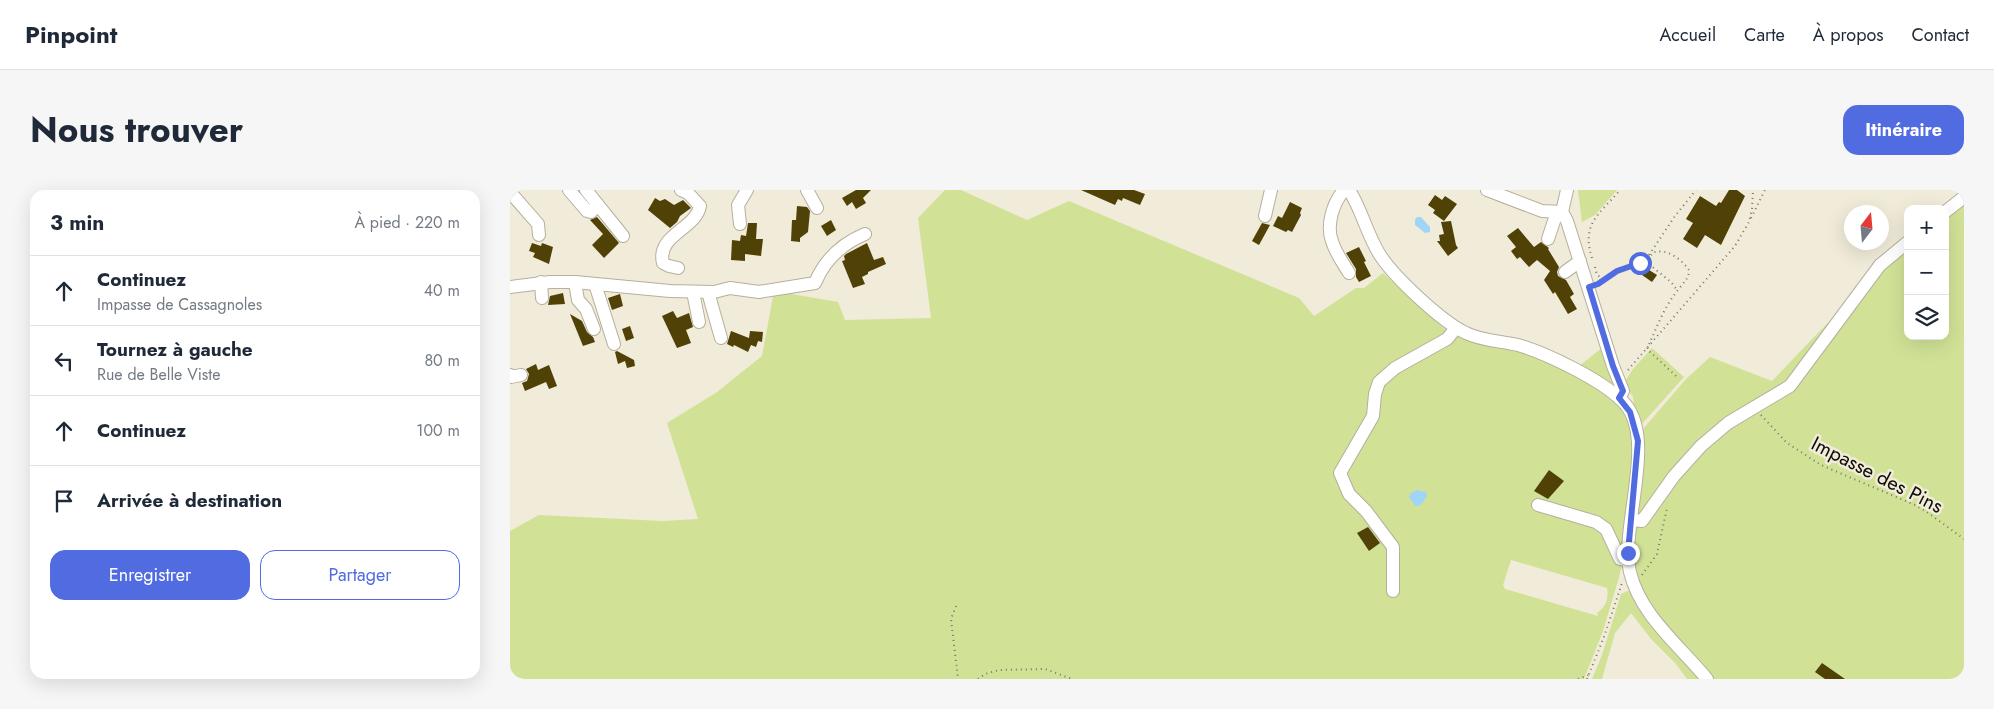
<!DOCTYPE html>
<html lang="fr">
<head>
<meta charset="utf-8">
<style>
	body { margin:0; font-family:Jost,sans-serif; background:#f6f6f7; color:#1f2937 }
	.controls { position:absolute; right:15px; top:15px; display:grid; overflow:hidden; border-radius:10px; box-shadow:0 5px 20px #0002 }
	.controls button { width:45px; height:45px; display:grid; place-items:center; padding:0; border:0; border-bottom:1px solid #e0e1e3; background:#fff; color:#1f2937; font:25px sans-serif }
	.compass { position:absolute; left:1334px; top:15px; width:45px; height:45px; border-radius:50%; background:#fff; box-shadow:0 5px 20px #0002; rotate:16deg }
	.stop { position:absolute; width:15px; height:15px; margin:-11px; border:4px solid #516ce1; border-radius:50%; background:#fff }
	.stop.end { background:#516ce1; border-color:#fff; box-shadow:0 1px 5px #0008 }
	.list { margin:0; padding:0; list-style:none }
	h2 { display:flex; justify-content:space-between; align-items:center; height:65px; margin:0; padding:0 20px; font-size:21px }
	h2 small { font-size:16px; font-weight:400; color:#747a83 }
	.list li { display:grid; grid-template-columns:32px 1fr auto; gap:15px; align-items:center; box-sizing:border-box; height:70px; padding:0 20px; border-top:1px solid #e0e1e3 }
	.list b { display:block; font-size:19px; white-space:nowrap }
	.list p { margin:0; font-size:16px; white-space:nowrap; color:#747a83 }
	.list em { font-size:16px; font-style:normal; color:#747a83 }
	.actions { display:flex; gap:10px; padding:15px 20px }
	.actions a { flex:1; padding:11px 0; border:1px solid #516ce1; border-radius:15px; text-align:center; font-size:18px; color:#516ce1 }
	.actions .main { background:#516ce1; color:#fff }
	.icon { flex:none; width:28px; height:28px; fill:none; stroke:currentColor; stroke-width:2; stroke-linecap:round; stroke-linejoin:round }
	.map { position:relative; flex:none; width:1454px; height:489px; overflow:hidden; border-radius:15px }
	header { display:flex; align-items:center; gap:30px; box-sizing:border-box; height:70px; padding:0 25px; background:#fff; border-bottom:1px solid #e0e1e3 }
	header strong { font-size:24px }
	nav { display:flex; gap:28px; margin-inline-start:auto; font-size:18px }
	.intro { display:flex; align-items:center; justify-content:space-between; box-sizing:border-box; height:120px; padding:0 30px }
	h1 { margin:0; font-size:35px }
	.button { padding:12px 22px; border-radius:15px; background:#516ce1; color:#fff; font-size:18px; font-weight:700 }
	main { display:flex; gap:30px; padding:0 30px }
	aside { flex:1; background:#fff; border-radius:15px; box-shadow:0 5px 20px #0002 }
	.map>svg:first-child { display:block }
	.green { fill:#d1e297; fill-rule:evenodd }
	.water { fill:#a0d5f8 }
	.building { fill:#504107 }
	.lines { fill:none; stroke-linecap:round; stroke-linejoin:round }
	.minor-casing { stroke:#b5af9d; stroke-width:14 }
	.path { stroke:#797569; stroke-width:2; stroke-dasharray:1 4; stroke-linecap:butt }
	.minor { stroke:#fff; stroke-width:12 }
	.route { stroke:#516ce1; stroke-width:6 }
	.labels { text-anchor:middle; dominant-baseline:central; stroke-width:5; stroke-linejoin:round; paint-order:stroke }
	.street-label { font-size:20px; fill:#0f0d07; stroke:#f1ebd9 }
</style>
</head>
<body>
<header>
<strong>Pinpoint</strong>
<nav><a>Accueil</a><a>Carte</a><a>À propos</a><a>Contact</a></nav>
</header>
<div class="intro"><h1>Nous trouver</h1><a class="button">Itinéraire</a></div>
<main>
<aside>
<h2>3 min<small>À pied · 220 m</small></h2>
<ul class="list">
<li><svg class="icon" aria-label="ahead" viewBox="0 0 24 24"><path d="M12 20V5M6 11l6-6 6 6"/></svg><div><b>Continuez</b><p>Impasse de Cassagnoles</p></div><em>40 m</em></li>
<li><svg class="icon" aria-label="left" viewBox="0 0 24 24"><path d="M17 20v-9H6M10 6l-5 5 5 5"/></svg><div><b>Tournez à gauche</b><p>Rue de Belle Viste</p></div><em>80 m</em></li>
<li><svg class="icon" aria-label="ahead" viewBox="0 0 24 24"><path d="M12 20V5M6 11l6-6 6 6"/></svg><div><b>Continuez</b></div><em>100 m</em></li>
<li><svg class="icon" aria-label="arrive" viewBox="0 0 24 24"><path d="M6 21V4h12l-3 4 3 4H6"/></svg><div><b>Arrivée à destination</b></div></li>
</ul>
<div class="actions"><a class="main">Enregistrer</a><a>Partager</a></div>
</aside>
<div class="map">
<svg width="1454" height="489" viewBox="0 0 1454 489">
	<rect width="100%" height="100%" fill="#f1ebd9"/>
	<g class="green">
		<path d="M435 0H451L517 30 559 11 789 108 804 126 846 98H854L873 83 936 140 1009 160 1062 182 1102 210 1110 217 1119 234 1124 261 1115 362 1108 391 1093 441 1074 489H0V341L29 325 152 331 188 329 157 233 207 202 252 166 264 101 328 112 335 130 421 128 408 28ZM1001 370 1097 398C1099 408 1096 417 1087 423L1088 426 995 399 993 395Z"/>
		<polygon points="1068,0 1107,0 1085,25 1072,32"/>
		<path d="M1454 12V489H1203L1162 443 1135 407 1122 373 1133 255V239L1176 189 1200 167 1262 191C1306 145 1349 99 1398 59V146H1435V27Z"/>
		<polygon points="1092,158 1103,191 1101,194 1069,176"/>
		<polygon points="1142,158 1174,187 1131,235 1124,216 1123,207 1114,193 1123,179"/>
		<polygon points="1120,400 1191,489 1177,489 1166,474 1141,449 1121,423 1105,443 1092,489 1082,489 1092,465 1111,404"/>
	</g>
	<g class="water">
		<polygon points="907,27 911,27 920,37 920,42 915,43 905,35 905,30"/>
		<polygon points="907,300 916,302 917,306 911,315 905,316 899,307 901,303"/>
	</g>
	<g class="building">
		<polygon points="346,0 361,0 353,8 356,13 346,19 342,12 337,16 332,8"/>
		<polygon points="571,0 624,0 635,4 630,15 613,8 612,11 608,9 605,15"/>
		<polygon points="1219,0 1227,0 1235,6 1211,55 1195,45 1187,58 1173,49 1183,33 1176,29 1190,6 1206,16 1209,12 1211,13"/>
		<polygon points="925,5 932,10 935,6 947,14 934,31 923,23 925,20 918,15"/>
		<polygon points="145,8 150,11 155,9 164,15 173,10 181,18 170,26 167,32 160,38 138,20"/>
		<polygon points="780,12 792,18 790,23 791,25 782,42 778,40 776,42 763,36 768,26 772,28"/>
		<polygon points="287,16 297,17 300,21 298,42 290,48 290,52 281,51 282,30 286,30"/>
		<polygon points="87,27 109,53 94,68 82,55 93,44 80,30"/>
		<polygon points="321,30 326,40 317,46 311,36"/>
		<polygon points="941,31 946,55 948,58 938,66 927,51 930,51 929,45 934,44 931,32"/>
		<polygon points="238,33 247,33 246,49 253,49 251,66 235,64 235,71 221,70 222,50 230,51 231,45 236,46"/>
		<polygon points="752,33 760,35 749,55 742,51"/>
		<polygon points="1008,38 1024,57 1031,52 1039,58 1038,59 1049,77 1047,82 1048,86 1056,90 1064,104 1060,107 1067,119 1058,124 1045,102 1043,104 1034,90 1040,81 1027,70 1019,77 1010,67 1007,69 1001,61 1006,57 997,46"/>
		<polygon points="22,53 31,56 32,53 43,57 39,74 23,67 25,63 19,61"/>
		<polygon points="357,53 364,70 373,67 376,74 358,82 358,84 352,87 355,94 343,98 332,71 335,70 334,66 336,64"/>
		<polygon points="849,57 856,71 854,72 861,86 849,92 846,87 846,79 836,63"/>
		<polygon points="1136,78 1147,85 1142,92 1132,85"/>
		<polygon points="53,103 55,114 38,115 40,106"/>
		<polygon points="110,104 113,116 102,120 98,108"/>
		<polygon points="163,121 167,128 179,123 183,137 176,140 181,153 167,158 152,126"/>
		<polygon points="60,124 72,131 77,142 83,147 85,152 73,156"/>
		<polygon points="120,136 124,148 116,151 112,139"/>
		<polygon points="221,141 239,148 240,141 253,142 252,152 248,151 246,157 241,155 238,162 224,155 223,157 217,154"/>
		<polygon points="107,161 124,170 125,176 117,178 115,171 108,174 105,162"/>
		<polygon points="26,174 28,180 39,175 47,196 39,199 36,192 15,201 12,193 17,191 19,184 16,179"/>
		<polygon points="1039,280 1054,291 1038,309 1024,301"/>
		<polygon points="858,337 870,353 859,361 847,343"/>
		<polygon points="1312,473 1335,489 1315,489 1305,482"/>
	</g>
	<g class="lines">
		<defs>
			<g id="minor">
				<polyline points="59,0 77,21 81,22 86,17 87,14"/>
				<polyline points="76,0 113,46"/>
				<polyline points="297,0 307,18"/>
				<path d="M834 0C823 13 816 35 822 51 825 62 833 73 839 83"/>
				<path d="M839 0C852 20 857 45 870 65 884 87 932 132 956 143 972 151 991 151 1008 155 1036 163 1097 192 1116 215 1146 253 1110 337 1120 382 1130 425 1170 456 1197 489"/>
				<polyline points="977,0 1032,21 1052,22"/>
				<polyline points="1057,0 1052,22 1057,31 1103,176 1113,201 1109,208"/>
				<polyline points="0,2 28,34 29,45"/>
				<polyline points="1435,22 1454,7"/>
				<polyline points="755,26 761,0"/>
				<polyline points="230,34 228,15 237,0"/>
				<polyline points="1038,49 1047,22"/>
				<path d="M168 78 159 76 153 73C146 45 186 39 190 16L178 3 171 0"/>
				<polyline points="1055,82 1070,71"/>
				<polyline points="31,92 32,108"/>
				<polyline points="65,92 68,110 76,119 84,139"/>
				<polyline points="85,94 104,154"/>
				<path d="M0 97 40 92H65L160 101 204 102 220 98 249 102 305 93C315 69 331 54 355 44"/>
				<polyline points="183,102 189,132"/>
				<polyline points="198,102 211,148"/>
				<polyline points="0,185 1,187 11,185"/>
				<polyline points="1028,315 1086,332 1096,339 1110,369 1119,371"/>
				<polyline points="1122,330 1132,331 1164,286 1191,256 1218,233 1280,196 1370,75 1398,52"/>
				<polyline points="883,401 883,357 856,321 839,304 830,283 863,226 865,204 869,192 885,178 937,149 946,138"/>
			</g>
		</defs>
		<use href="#minor" class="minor-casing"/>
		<g class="path">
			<polyline points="1241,28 1255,0"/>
			<path d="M1082 68C1071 33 1089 25 1110 0"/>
			<polyline points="1085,77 1087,85 1095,90"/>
			<polyline points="1088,94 1107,81 1135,71 1165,26 1186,0"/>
			<polyline points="1118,180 1225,56 1239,32 1242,19 1243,0"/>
			<path d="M1166 186 1137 159C1146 139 1154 117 1168 100 1173 93 1179 89 1179 80 1171 69 1156 57 1142 63L1139 70 1140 75 1161 92 1167 100"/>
			<polyline points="1251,225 1277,253 1311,275 1405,315 1417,322 1454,349"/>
			<polyline points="1132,385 1147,364 1157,318"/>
			<polyline points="446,416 441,429 448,489"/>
			<polyline points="468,489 475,484 489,480 535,479 562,489"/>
			<polyline points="1068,489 1079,485"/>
			<polyline points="1077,489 1094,447 1112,393"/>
		</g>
		<use href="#minor" class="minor"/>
	</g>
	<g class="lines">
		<polyline class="route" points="1118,363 1128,251 1120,222 1109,208 1113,201 1103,176 1079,97 1088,94 1107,81 1130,73"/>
	</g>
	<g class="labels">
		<g class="street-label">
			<text transform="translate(1367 285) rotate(27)">Impasse des Pins</text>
		</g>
	</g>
</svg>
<div class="controls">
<button>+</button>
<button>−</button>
<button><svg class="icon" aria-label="layers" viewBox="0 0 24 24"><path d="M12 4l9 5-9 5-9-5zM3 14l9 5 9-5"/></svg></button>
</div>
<svg class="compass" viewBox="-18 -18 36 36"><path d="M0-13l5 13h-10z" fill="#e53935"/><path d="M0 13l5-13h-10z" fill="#747a83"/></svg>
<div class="stop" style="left:1130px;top:73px"></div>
<div class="stop end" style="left:1118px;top:363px"></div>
</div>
</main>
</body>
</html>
